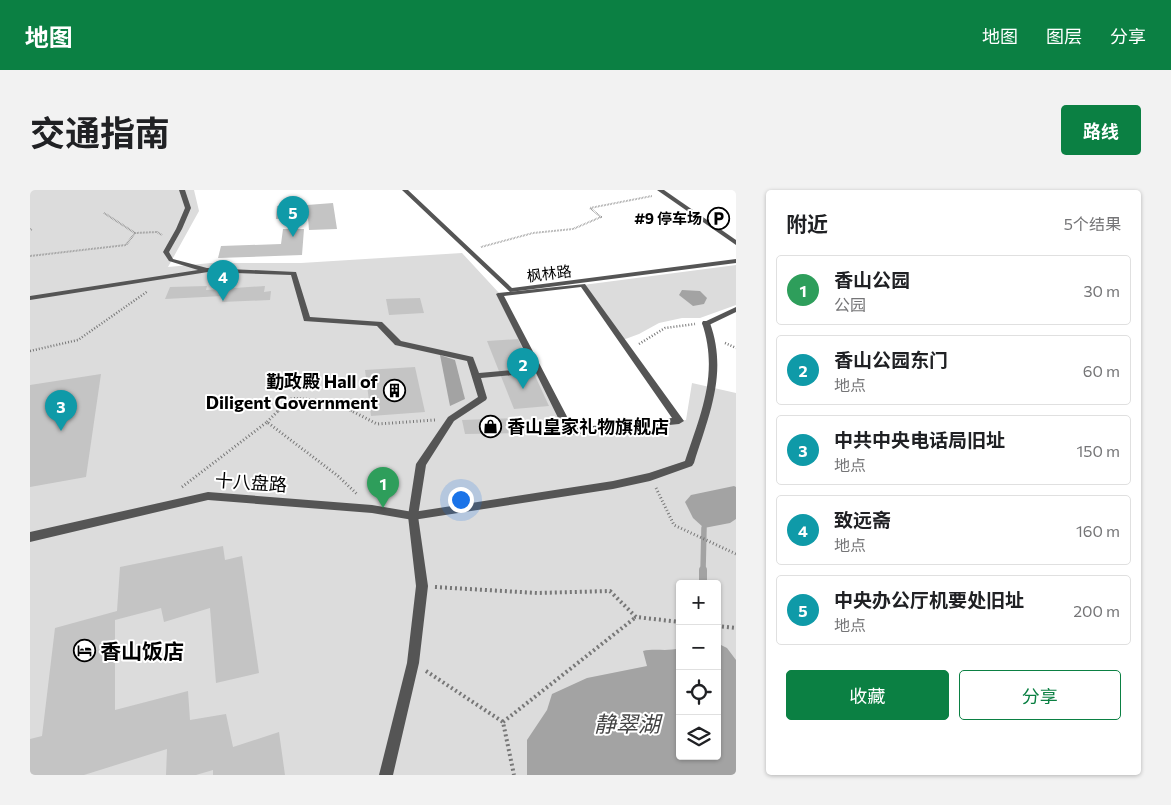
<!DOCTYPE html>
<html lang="zh">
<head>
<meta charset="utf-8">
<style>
	body { margin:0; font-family:Commissioner,"Noto Sans SC",sans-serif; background:#f2f2f2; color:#202124 }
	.controls { position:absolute; right:15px; bottom:15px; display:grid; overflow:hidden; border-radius:5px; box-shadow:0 1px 4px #0004 }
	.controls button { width:45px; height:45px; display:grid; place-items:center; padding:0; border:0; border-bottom:1px solid #e0e0e0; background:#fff; color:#202124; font:25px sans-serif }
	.you { position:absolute; left:430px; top:309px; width:18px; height:18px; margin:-12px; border:4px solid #fff; border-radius:50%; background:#1a73e8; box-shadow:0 0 0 8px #1a73e833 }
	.badge { display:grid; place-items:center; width:32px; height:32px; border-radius:50%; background:#0b8043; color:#fff; font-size:16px; font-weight:700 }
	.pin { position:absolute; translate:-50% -41px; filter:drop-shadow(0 1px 2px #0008) }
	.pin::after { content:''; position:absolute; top:26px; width:18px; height:15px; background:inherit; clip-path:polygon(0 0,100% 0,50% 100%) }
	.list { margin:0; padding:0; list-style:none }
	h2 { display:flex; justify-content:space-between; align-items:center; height:65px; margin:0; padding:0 20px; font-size:21px }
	h2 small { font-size:16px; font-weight:400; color:#757577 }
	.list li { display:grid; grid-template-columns:32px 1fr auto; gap:15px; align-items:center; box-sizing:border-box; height:70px; margin:0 10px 10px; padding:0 10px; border:1px solid #e0e0e0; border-radius:5px }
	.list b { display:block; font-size:19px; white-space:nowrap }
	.list p { margin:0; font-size:16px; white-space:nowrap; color:#757577 }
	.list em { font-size:16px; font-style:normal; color:#757577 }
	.actions { display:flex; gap:10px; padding:15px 20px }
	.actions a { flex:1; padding:11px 0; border:1px solid #0b8043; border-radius:5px; text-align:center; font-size:18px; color:#0b8043 }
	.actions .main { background:#0b8043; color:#fff }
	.icon { flex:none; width:28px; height:28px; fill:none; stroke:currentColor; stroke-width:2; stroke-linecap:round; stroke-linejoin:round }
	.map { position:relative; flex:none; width:706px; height:585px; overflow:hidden; border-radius:5px }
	header { display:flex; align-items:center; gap:30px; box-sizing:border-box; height:70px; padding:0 25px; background:#0b8043; color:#fff }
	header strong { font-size:24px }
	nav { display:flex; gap:28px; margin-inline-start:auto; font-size:18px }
	.intro { display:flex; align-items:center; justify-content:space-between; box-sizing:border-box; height:120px; padding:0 30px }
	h1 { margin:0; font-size:35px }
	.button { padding:12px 22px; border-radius:5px; background:#0b8043; color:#fff; font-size:18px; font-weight:700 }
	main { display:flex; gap:30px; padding:0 30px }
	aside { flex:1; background:#fff; border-radius:5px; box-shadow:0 1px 4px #0004 }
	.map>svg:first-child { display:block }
	.green { fill:#dcdcdc; fill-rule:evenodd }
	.water { fill:#a3a3a3 }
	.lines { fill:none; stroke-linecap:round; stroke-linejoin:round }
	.stream-far1 { stroke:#a3a3a3; stroke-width:5.5 }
	.stream { stroke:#a3a3a3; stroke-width:8 }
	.building { fill:#c4c4c4 }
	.path-far3 { stroke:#777; stroke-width:2; stroke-dasharray:0.5 1; stroke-linecap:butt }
	.path-far2 { stroke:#777; stroke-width:2.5; stroke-dasharray:1 2; stroke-linecap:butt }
	.path-far1 { stroke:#777; stroke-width:3; stroke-dasharray:1 2.5; stroke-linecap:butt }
	.path { stroke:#777; stroke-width:4; stroke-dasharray:2 3; stroke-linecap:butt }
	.lane { fill:#555; fill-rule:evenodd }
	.street { fill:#555; fill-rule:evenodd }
	.labels { text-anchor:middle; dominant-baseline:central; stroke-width:4; stroke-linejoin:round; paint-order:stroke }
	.far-poi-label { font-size:15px; font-weight:bold; fill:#000; stroke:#fff; text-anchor:end }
	.far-street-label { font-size:15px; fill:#000; stroke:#fff }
	.poi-label { font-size:18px; font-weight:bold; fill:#000; stroke:#fff; text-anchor:end }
	.street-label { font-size:18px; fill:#000; stroke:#fff }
	.near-poi-label { font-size:21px; font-weight:bold; fill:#000; stroke:#fff; text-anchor:start }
	.near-water-label { font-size:22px; font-style:italic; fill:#444; stroke:#fff }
</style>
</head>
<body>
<header>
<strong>地图</strong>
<nav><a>地图</a><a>图层</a><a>分享</a></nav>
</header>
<div class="intro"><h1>交通指南</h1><a class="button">路线</a></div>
<main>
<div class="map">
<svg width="706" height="585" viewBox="0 0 706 585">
	<rect width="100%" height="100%" fill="#fff"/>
	<g class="green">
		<path d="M0 0H164L169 21 138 77 181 73H271L432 63 470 104 540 242 656 230 662 193 706 203V585H0ZM650 394H687V566H650Z"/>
		<polygon points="706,75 706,115 670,128 652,128 629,133 609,144 590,151 553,95"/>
	</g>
	<g class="water">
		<polygon points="652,100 670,101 677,108 674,114 663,116 649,105"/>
		<polygon points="410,165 425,170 435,209 420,216"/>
		<polygon points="704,296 706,297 706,329 700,333 674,338 663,328 655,312 661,305"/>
		<path d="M687 453 697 458 706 470V585H497V550L517 520 522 504 557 488 617 476 613 461C625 458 637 462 650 458V566H687Z"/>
	</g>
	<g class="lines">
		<polyline class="stream-far1" points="673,381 674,338"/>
		<polyline class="stream" points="673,394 673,380"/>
	</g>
	<g class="building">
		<polygon points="303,13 307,39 279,40 277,15"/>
		<polygon points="271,15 271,28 246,29 247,16"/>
		<polygon points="253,39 274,39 272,65 188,68 191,56 251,54"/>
		<polygon points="177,96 176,100 235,96 234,102 241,101 240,110 192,112 193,106 135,109 140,97"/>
		<polygon points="390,108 394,123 359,125 356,109"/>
		<polygon points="488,149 519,216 484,219 457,151"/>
		<polygon points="385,177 395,222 341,226 335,180"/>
		<polygon points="71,184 56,287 0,297 0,195"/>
		<polygon points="485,228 489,243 435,244 432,230"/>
		<polygon points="193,356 195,370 212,366 229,483 186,493 180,418 134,432 131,418 85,430 85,520 158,501 160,530 196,524 203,557 249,542 255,585 183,585 183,580 166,585 136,585 137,559 54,585 0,585 0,549 12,546 25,438 87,421 90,377"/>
	</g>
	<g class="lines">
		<g class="path-far3">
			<polyline points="74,23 105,43 127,42 132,45"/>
			<polyline points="0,39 2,40"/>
			<polyline points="451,57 503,43 543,39 571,27 560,18 622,6"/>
			<polyline points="0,66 96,55 105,43"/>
		</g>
		<g class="path-far2">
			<polyline points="695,153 706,158"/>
			<polyline points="609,154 635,138 665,134"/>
			<polyline points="0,161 48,150 118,101"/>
			<polyline points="248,221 262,208 302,211 322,221"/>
		</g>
		<g class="path-far1">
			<polyline points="320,220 347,234 405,230"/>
			<polyline points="237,232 249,220"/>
			<polyline points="152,297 237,232 308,286 328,305"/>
			<polyline points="626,298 644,335 706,364"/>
		</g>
		<g class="path">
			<polyline points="405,397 507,403 580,401 606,427 650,432"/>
			<polyline points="687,436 706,438"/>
			<polyline points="396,481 473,532 484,585"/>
			<polyline points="473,532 606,427"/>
		</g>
		<g class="lane">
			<polygon points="372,0 378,0 482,98 706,69 706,73 480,102"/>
			<path d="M673 131H679L680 133C698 183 679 225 664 273L662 276 620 291 583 299 383 330 342 323 178 310 0 352V342L178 302 342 315 383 322 583 291 619 283 655 271C671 223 689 183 672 133Z"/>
		</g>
		<g class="street">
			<path d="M149 0H155L161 18 152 39 139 62 143 69 177 78 266 82 280 127 352 132 371 151 443 167 449 183 503 178 466 104 468 103 555 94 654 231 649 234 540 245 535 242 506 183 451 188 457 208 456 210 424 231 396 275 388 326 398 396 389 473 363 585H349L377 473 386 396 378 326 386 274 418 227 448 207 437 171 365 155 347 136 274 131 261 85 178 82 0 110V106L168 80 139 71 133 62 146 39 155 18ZM551 97 642 228 543 238 474 106Z"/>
			<polygon points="627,0 634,0 706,50 706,55"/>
			<polygon points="706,117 706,122 679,135 673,135 672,133"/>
		</g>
	</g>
	<defs>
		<symbol id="parking-ring" viewBox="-11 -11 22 22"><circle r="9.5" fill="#fff" stroke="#000" stroke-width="1.5"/><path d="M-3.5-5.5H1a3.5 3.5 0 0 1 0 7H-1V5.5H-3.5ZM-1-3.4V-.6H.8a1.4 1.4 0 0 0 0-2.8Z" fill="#000"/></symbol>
		<symbol id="building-ring" viewBox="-11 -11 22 22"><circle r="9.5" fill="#fff" stroke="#000" stroke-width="1.5"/><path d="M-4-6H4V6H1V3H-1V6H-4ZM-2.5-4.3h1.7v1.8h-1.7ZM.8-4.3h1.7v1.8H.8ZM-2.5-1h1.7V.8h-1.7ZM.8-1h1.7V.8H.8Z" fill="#000"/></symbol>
		<symbol id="shop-ring" viewBox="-11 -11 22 22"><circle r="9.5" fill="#fff" stroke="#000" stroke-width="1.5"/><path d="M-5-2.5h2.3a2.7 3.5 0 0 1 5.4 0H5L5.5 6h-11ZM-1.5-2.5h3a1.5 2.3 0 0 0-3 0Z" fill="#000"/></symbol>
		<symbol id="hotel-ring" viewBox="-11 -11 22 22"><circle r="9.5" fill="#fff" stroke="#000" stroke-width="1.5"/><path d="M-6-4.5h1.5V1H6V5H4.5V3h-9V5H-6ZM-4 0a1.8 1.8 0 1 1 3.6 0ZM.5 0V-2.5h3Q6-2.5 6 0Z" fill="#000"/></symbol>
	</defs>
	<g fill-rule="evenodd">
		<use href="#parking-ring" x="676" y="16" width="25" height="25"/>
		<use href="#building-ring" x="352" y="188" width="25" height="25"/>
		<use href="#shop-ring" x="448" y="224" width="25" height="25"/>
		<use href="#hotel-ring" x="42" y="448" width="25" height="25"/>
	</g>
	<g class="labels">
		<g class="far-poi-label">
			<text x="672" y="28">#9 停车场</text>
		</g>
		<g class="far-street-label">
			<text transform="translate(519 83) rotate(-7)">枫林路</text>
		</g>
		<g class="poi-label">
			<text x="348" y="191">勤政殿 Hall of<tspan x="348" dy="21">Diligent Government</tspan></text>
			<text x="477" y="236" text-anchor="start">香山皇家礼物旗舰店</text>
		</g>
		<g class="street-label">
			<text transform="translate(221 292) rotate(4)">十八盘路</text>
		</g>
		<g class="near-poi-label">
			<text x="70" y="460">香山饭店</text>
		</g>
		<g class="near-water-label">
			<text x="597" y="533">静翠湖</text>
		</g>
	</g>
</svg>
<div class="controls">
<button>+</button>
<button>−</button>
<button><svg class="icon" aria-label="locate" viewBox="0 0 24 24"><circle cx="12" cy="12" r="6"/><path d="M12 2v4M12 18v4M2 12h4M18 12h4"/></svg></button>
<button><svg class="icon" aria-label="layers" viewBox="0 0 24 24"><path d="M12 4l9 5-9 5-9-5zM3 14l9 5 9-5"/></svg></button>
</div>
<div class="you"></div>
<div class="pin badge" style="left:353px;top:318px;background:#2e9e5b">1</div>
<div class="pin badge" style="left:493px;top:199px;background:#0f9aa8">2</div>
<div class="pin badge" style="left:31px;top:241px;background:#0f9aa8">3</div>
<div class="pin badge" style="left:193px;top:111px;background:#0f9aa8">4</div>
<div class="pin badge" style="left:263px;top:47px;background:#0f9aa8">5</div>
</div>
<aside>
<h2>附近<small>5个结果</small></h2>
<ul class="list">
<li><span class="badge" style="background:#2e9e5b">1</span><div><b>香山公园</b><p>公园</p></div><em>30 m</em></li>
<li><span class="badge" style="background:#0f9aa8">2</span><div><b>香山公园东门</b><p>地点</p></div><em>60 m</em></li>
<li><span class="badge" style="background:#0f9aa8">3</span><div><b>中共中央电话局旧址</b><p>地点</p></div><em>150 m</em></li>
<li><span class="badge" style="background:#0f9aa8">4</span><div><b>致远斋</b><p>地点</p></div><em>160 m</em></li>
<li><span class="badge" style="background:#0f9aa8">5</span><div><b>中央办公厅机要处旧址</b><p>地点</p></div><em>200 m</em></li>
</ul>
<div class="actions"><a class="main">收藏</a><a>分享</a></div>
</aside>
</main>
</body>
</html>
